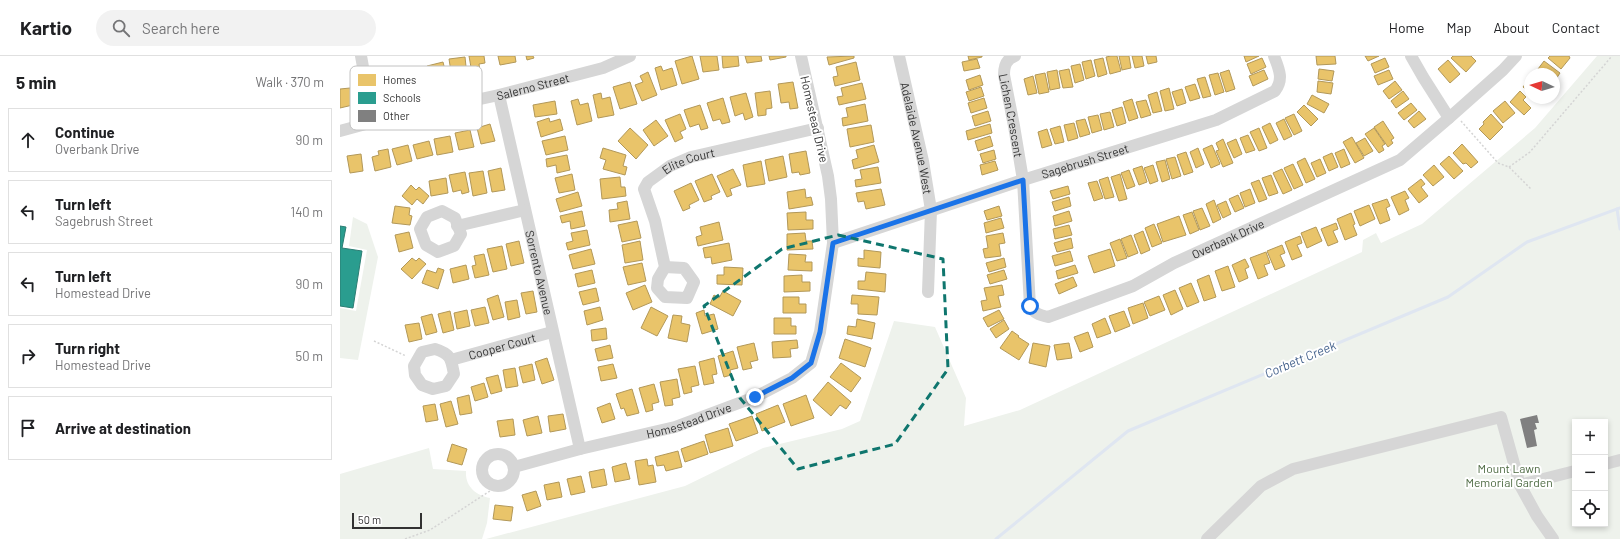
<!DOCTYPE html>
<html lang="en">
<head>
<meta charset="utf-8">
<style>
	body { margin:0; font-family:Barlow,sans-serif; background:#f2f2f2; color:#202124 }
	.controls { position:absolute; right:12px; bottom:12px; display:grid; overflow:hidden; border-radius:0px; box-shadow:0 2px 6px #0003 }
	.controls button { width:36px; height:36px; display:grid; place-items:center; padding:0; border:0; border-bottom:1px solid #e0e0e0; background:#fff; color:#202124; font:20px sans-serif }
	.compass { position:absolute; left:1184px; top:12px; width:36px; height:36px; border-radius:50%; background:#fff; box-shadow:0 2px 6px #0003; rotate:274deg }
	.scale { position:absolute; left:12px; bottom:10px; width:70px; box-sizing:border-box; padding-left:4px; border:2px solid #323232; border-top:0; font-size:11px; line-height:14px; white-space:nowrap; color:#323232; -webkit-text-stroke:3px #fff; paint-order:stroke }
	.stop { position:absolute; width:12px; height:12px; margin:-9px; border:3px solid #1a73e8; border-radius:50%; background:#fff }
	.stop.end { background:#1a73e8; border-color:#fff; box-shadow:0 1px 4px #0008 }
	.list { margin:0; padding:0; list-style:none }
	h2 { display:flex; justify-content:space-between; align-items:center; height:52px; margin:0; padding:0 16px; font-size:17px }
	h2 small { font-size:13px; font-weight:400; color:#757577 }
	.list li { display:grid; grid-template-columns:26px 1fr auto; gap:12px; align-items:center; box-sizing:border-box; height:64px; margin:0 8px 8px; padding:0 8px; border:1px solid #e0e0e0; border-radius:0px }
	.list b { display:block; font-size:15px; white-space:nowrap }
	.list p { margin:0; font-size:13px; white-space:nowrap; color:#757577 }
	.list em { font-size:13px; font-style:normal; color:#757577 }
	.icon { flex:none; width:22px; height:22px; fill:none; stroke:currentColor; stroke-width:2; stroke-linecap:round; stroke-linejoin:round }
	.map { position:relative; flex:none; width:1280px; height:483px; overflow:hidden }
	header { display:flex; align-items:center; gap:24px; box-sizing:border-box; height:56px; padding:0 20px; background:#fff; border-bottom:1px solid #e0e0e0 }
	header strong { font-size:19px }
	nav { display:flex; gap:22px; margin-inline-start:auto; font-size:14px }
	.search { width:280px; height:36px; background:#f2f2f2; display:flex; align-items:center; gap:10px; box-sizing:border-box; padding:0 14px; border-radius:22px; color:#757577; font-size:15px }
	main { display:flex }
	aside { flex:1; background:#fff }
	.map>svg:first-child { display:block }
	.green { fill:#eef2ec; fill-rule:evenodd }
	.homes { fill:#e9c46a; stroke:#b29859 }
	.schools { fill:#2a9d8f; stroke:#2c7d73 }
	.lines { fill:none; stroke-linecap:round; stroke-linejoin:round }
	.stream { stroke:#dfe6f1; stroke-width:3 }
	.building { fill:#808080 }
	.path { stroke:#d4d4d4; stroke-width:1.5; stroke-dasharray:2 2; stroke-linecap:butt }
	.minor { stroke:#d6d6d6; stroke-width:12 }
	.route { stroke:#1a73e8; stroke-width:5 }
	.marked { fill:none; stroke:#0f766e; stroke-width:3; stroke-dasharray:8 5; stroke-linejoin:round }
	.labels { text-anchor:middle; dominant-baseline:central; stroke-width:4; stroke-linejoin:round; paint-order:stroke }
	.street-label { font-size:12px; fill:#323232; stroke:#fff }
	.park-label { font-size:12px; fill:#4e6b43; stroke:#fff }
	.water-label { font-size:13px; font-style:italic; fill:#47648e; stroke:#fff }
	.key { fill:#fff; stroke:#c2c2c2; stroke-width:1 }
	.key-label { font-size:11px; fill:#323232 }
</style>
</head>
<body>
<header>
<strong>Kartio</strong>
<div class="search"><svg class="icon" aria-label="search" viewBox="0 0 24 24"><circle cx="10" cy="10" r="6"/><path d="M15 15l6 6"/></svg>Search here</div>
<nav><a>Home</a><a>Map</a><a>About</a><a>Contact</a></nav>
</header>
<main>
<aside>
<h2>5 min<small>Walk · 370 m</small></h2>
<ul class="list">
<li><svg class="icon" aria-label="ahead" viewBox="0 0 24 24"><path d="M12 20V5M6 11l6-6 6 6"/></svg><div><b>Continue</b><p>Overbank Drive</p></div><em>90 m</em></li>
<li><svg class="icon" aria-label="left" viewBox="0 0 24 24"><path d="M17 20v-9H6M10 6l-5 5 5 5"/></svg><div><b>Turn left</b><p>Sagebrush Street</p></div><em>140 m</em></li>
<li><svg class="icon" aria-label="left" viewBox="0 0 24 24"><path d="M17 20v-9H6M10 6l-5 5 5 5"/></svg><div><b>Turn left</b><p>Homestead Drive</p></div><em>90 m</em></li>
<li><svg class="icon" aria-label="right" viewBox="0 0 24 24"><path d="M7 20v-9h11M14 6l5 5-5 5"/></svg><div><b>Turn right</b><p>Homestead Drive</p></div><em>50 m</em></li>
<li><svg class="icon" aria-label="arrive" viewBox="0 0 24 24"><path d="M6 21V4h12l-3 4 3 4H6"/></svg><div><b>Arrive at destination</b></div></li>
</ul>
</aside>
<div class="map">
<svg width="1280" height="483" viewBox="0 0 1280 483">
	<rect width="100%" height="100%" fill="#fff"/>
	<g class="green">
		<path d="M1257 0H1280V483H146L345 430 423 392 502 373 520 365 554 265 595 271 626 342 624 370 680 354 1022 196 1023 184 1036 177 1041 187 1082 168 1195 72ZM1235 366H1265V468H1235Z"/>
		<polygon points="13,161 27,168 38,201 18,304 0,302 0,252 16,255 27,194 9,190"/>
		<path d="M89 392 93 413 126 415C125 431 136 439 150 442L147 467 142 483H0V418Z"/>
	</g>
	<g class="homes">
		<polygon points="129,0 144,0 145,7 139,8 140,16 132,17"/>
		<polygon points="158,0 175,0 176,6 160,9"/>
		<polygon points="186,0 193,0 194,2 187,4"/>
		<polygon points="352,0 359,23 342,28 335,5"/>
		<polygon points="360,0 377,0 379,14 363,16"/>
		<polygon points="382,0 398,0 399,10 383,12"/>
		<polygon points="405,0 421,0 422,5 407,7"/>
		<polygon points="429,0 446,0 446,1 430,4"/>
		<polygon points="514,0 514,2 489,9 487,1"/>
		<polygon points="628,0 642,0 642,1 629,4"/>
		<polygon points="771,0 777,0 781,15 770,18 766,1"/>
		<polygon points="779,0 789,0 791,12 782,14"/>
		<polygon points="792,0 802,0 804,10 795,12"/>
		<polygon points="806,0 816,0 817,6 808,8"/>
		<polygon points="904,0 919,0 906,6"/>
		<polygon points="976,0 995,0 996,8 977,9"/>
		<polygon points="1025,0 1039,0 1028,5"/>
		<polygon points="1113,0 1131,0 1136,5 1126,16 1111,2"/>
		<polygon points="1210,0 1229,0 1230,2 1221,13 1208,2"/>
		<polygon points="125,1 127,20 112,22 109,3"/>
		<polygon points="763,2 767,18 758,21 754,4"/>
		<polygon points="922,2 926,11 911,18 907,8"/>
		<polygon points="1045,2 1049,11 1035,17 1031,8"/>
		<polygon points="637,3 640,12 624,15 622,6"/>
		<polygon points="751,4 755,20 746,23 742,6"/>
		<polygon points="1108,4 1120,18 1110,27 1098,13"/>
		<polygon points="1204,5 1220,17 1216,23 1214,22 1214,18 1195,17"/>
		<polygon points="103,6 107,22 90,26 87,10"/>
		<polygon points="516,6 520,24 495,30 493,21 498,20 496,11"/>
		<polygon points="740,8 744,24 735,27 731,10"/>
		<polygon points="321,10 323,15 332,12 337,29 321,34 315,12"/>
		<polygon points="729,13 733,31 723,32 719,15"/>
		<polygon points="979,13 994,15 992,25 978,23"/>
		<polygon points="717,14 720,32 710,34 707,16"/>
		<polygon points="889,14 895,33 886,36 880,17"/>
		<polygon points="924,14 928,23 913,30 909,20"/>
		<polygon points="1049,14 1053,23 1038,29 1034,20"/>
		<polygon points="308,16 317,39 302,45 295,29 303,26 300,20"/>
		<polygon points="705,17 709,36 699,38 695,19"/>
		<polygon points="878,17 884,36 875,39 869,19"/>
		<polygon points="640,19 643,29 629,34 626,24"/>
		<polygon points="693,20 697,37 688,39 684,23"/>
		<polygon points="865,21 871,40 863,42 857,23"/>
		<polygon points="1190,22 1190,37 1183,31"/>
		<polygon points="978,25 993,27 991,38 977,36"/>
		<polygon points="1055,25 1062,34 1049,43 1043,35"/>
		<polygon points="290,26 297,48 280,53 273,31"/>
		<polygon points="453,26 458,52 450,53 449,46 441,47 438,28"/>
		<polygon points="522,27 526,43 499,49 497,41 503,40 501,32"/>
		<polygon points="855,28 860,42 850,45 845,31"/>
		<polygon points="641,31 644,40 629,45 626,36"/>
		<polygon points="10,32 12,41 16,41 17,48 0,52 0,33"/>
		<polygon points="829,32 834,53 825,55 820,35"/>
		<polygon points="842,33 846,47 837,50 832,36"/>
		<polygon points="430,35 432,52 426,53 426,59 418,60 415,37"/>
		<polygon points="1063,35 1069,43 1056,52 1051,45"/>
		<polygon points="1180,35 1186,41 1183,44 1191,52 1184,59 1170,46"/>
		<polygon points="817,36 822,55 813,57 808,39"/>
		<polygon points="261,37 262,43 270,41 274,59 258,62 253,39"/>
		<polygon points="406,37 413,61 405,64 403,57 395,60 390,41"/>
		<polygon points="972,39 989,48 984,57 967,48"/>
		<polygon points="383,42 390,66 382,68 380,63 373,65 367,47"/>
		<polygon points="644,42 647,52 631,57 628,47"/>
		<polygon points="238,43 240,49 248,47 252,65 237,69 231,45"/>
		<polygon points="792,43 798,62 789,65 783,46"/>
		<polygon points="806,44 811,59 801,62 796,46"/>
		<polygon points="215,45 217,58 195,61 193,49"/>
		<polygon points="1165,45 1175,57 1163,67 1153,55"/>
		<polygon points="1071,47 1077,54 1064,64 1058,57"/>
		<polygon points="525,48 528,65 503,70 502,62 508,61 506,52"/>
		<polygon points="360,49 368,72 361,74 359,68 350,71 344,54"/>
		<polygon points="964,49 978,63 971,70 957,56"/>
		<polygon points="782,51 786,67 777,70 772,54"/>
		<polygon points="648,55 651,65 635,70 632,60"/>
		<polygon points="1079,55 1086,63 1074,72 1068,65"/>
		<polygon points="770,56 774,71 764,74 760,58"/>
		<polygon points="340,58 346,73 340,76 343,82 335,86 325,64"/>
		<polygon points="954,58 962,75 954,79 945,62"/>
		<polygon points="1151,58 1163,71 1150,84 1139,73 1144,68 1143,66"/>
		<polygon points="758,59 762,74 752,77 748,61"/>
		<polygon points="209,62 210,66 220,63 223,74 201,81 197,66"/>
		<polygon points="745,63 750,78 740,81 736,65"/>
		<polygon points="944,63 952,80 944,84 936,67"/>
		<polygon points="316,64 328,80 314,90 303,74"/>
		<polygon points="1043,65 1054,82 1051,84 1053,87 1048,91 1034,71"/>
		<polygon points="734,67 738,82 728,85 724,69"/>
		<polygon points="930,67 938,84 930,88 922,71"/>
		<polygon points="150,68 155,85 141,88 137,72"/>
		<polygon points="650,68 652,77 628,84 626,75"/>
		<polygon points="531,69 534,86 510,91 507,73"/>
		<polygon points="720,70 724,86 715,88 710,73"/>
		<polygon points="290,72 308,89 296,103 278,85"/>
		<polygon points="919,72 927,92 919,95 910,76"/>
		<polygon points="1034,72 1045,88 1042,90 1044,94 1039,97 1025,78"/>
		<polygon points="707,73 712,89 702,92 698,76"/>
		<polygon points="130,74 134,91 119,94 115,77"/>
		<polygon points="908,79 915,94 906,97 900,82"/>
		<polygon points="110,80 113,96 97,99 94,83"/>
		<polygon points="225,80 228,94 206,99 202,85"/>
		<polygon points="650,80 653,90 638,95 635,85"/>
		<polygon points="1012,81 1024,102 1015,107 1003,86"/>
		<polygon points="1025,82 1033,95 1024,100 1016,87"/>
		<polygon points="883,83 893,107 883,111 876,95 879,94 876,87"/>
		<polygon points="896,83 902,98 894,102 887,87"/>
		<polygon points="89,85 93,99 77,103 73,89"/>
		<polygon points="1122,88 1138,106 1131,112 1126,107 1123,108 1113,97"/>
		<polygon points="68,89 72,105 57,109 52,93"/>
		<polygon points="534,89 539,106 514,113 512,104 518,102 516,94"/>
		<polygon points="872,89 880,108 871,112 863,93"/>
		<polygon points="263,92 286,99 283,110 287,111 285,119 263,113 266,104 260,102"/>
		<polygon points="858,92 864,108 856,112 850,96"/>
		<polygon points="48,93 51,111 35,115 32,101 39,99 38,95"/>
		<polygon points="1004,93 1010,108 1001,112 995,97"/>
		<polygon points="654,94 656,103 643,107 640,98"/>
		<polygon points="466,95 470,117 460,119 459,116 452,117 449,98"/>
		<polygon points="846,96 853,116 844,119 837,99"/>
		<polygon points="992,97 998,111 989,115 983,101"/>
		<polygon points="21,98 23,115 10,117 7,100"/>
		<polygon points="227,99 230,114 217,117 216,109 207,111 206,103"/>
		<polygon points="443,100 447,121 429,125 425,104"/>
		<polygon points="1109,100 1123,115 1114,123 1100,108"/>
		<polygon points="835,101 841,120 832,123 826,103"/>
		<polygon points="965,102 975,123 966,127 957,106"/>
		<polygon points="980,103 986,117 977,121 971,107"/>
		<polygon points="825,104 830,123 822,126 816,106"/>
		<polygon points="421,105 425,128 407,131 403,109"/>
		<polygon points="655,105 658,114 642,119 640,109"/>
		<polygon points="953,108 963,129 954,133 944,112"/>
		<polygon points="813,109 818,125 810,128 804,112"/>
		<polygon points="1094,109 1104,121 1093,130 1083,119"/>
		<polygon points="802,110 807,126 799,129 793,113"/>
		<polygon points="538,111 541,127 516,131 515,124 522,123 520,114"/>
		<polygon points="161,112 165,134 152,136 148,115"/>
		<polygon points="393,113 401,129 390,133 392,139 387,141 377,120"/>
		<polygon points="942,113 952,134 943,138 933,117"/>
		<polygon points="789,114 795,130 787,133 781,117"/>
		<polygon points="143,115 147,137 133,140 129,117"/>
		<polygon points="125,116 129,136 122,138 121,134 113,136 109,119"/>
		<polygon points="232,118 235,134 219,137 215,122"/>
		<polygon points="372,118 380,136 371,140 372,143 364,146 355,125"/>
		<polygon points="780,118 787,143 779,145 771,121"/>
		<polygon points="931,119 938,137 929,140 922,122"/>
		<polygon points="280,121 281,131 285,131 286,140 262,143 260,123"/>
		<polygon points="768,121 774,141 765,143 759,124"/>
		<polygon points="106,122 108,137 91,140 89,125"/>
		<polygon points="1081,123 1085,128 1081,131 1088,140 1079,147 1068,133"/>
		<polygon points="919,124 927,143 919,146 911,127"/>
		<polygon points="757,125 763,142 754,145 748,127"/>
		<polygon points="351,127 359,144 349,149 350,152 343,155 334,135"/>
		<polygon points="71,129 76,134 79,131 89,140 83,148 77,143 72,149 62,140"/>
		<polygon points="728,130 730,138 713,143 710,135"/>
		<polygon points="465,133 466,142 471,141 473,149 449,153 447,136"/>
		<polygon points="541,133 545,149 526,153 524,145 518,146 516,137"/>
		<polygon points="910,133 915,147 905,151 900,137"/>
		<polygon points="1065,135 1069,142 1065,144 1069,154 1059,159 1051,141"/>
		<polygon points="238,136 242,150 220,156 216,143"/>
		<polygon points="898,139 904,152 895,156 889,143"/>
		<polygon points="729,141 731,150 715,155 712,146"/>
		<polygon points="1047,143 1050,150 1046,152 1050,164 1040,168 1032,148"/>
		<polygon points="874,144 881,163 873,167 866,148"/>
		<polygon points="287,145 290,163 270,166 269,154 278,153 277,147"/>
		<polygon points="886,145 891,158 883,162 877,149"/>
		<polygon points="1029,149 1035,163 1020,170 1014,155"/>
		<polygon points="55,150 70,152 69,159 72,160 70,169 52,167"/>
		<polygon points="659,150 662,160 647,164 644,155"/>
		<polygon points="862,152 870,170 860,174 853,155"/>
		<polygon points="242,155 245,170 231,173 230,165 222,167 220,160"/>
		<polygon points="729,155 732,165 715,170 713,160"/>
		<polygon points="466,156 466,164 473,164 473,173 448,174 447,157"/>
		<polygon points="852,156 859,174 850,178 843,159"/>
		<polygon points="1011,157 1015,168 1013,169 1017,179 1005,184 997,163"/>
		<polygon points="839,160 846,179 823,186 817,168"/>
		<polygon points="661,162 664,172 646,177 644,167"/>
		<polygon points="297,165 301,182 282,186 278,169"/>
		<polygon points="379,166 383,184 358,190 356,181 362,179 360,171"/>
		<polygon points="996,167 998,173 993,175 998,186 988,190 981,173"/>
		<polygon points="814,168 822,187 812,191 805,172"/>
		<polygon points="729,169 732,179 715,183 713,173"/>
		<polygon points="976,171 982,185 967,192 961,177"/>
		<polygon points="247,174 250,189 228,194 226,187 233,185 231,177"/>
		<polygon points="803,175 810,194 801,198 794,179"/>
		<polygon points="69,176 73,192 59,196 55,179"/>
		<polygon points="465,177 466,185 472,185 473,193 447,194 447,178"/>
		<polygon points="663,177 665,187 659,188 661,200 645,202 643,193 648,192 646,180"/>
		<polygon points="791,179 798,197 788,201 781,183"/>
		<polygon points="960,180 962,187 957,189 962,200 952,204 945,186"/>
		<polygon points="731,182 733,192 717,196 714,187"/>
		<polygon points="780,183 787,202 777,205 770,187"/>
		<polygon points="179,185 184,207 171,210 166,188"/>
		<polygon points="300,185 303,204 285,207 282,189"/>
		<polygon points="389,187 392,204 372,208 371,201 365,202 363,192"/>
		<polygon points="942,189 945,197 940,199 945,210 935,214 927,195"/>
		<polygon points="162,190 167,213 153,216 147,193"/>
		<polygon points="251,193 255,208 233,213 229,199"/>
		<polygon points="770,193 775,210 754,217 748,200"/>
		<polygon points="524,194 541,196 540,212 518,210 518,202 524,203"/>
		<polygon points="730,195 733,205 715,210 712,200"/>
		<polygon points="926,196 930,207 924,209 928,219 918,223 910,202"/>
		<polygon points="144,198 149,219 135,222 132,210 136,209 134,200"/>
		<polygon points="449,198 466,199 465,206 472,206 472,215 448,214"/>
		<polygon points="72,202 76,205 79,202 86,208 72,223 61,213"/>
		<polygon points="664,202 666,211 649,216 646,207"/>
		<polygon points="905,203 909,211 905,213 908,222 899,226 892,209"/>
		<polygon points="302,207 306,225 288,229 283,211"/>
		<polygon points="126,209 129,223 113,227 110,213"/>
		<polygon points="735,209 738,217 718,223 716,215"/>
		<polygon points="888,210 895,231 882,235 875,215"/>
		<polygon points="384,211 403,212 402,229 377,228 377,219 384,219"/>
		<polygon points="98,212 104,214 98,233 82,227 87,214 96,217"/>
		<polygon points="252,214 255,227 238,231 235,218"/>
		<polygon points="664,214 667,223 650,228 647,219"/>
		<polygon points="526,216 546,218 545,236 518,233 518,225 525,225"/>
		<polygon points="462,219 462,226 470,226 470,235 444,236 444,220"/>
		<polygon points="869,219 876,241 864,245 857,224"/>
		<polygon points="733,221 737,230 719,238 715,228"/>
		<polygon points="851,227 859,246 847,251 839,232"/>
		<polygon points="305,229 312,246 293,254 286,237"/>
		<polygon points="662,229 664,239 658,240 661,251 643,255 641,245 647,244 644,232"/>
		<polygon points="256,232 259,245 243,249 239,236"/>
		<polygon points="835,234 843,253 831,259 823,239"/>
		<polygon points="193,235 197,256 186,258 181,237"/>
		<polygon points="383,235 401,245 393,260 370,248 374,239 379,242"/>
		<polygon points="158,239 164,261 153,264 147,243"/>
		<polygon points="512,239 539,241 537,259 518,258 518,248 511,248"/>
		<polygon points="819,240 825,254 810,260 804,246"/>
		<polygon points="443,241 459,241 459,248 466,248 466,257 443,257"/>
		<polygon points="177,244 180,261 168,264 165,246"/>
		<polygon points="803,247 808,262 793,268 788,252"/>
		<polygon points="145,251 149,267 135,270 131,254"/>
		<polygon points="260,251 263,264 247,269 244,255"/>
		<polygon points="311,251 328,260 317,280 301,272"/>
		<polygon points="127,254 130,270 117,273 114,257"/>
		<polygon points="364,254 365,260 374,258 378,273 362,278 356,257"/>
		<polygon points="659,254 664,263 648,271 643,262"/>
		<polygon points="110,255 114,274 103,277 98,258"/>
		<polygon points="784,255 790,270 775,276 769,260"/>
		<polygon points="92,258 97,276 86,279 81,261"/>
		<polygon points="333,259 342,260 341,267 350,269 347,286 328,282"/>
		<polygon points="434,262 451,262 451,270 456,270 456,278 434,278"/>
		<polygon points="765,262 771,277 757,282 752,268"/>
		<polygon points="517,263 535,267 532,283 507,278 508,270 516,271"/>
		<polygon points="664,264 669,273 656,282 650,273"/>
		<polygon points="79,267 82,283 69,286 65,269"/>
		<polygon points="266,272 267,283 252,285 251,274"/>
		<polygon points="672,275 679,280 678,281 689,288 679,304 660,292"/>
		<polygon points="748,276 753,291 740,296 734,281"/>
		<polygon points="505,283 531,292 525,311 499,302"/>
		<polygon points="457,284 458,292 450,293 451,301 433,302 432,286"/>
		<polygon points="414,287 418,304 410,306 412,312 403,314 397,291"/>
		<polygon points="693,287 710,290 706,311 689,307"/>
		<polygon points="729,287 732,302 717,304 714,289"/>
		<polygon points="270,289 273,302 258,305 255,293"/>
		<polygon points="393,295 398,312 390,314 391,319 384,321 378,300"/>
		<polygon points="207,302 214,324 202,328 195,306"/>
		<polygon points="374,302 377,318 372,319 374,327 364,329 359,306"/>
		<polygon points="501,307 521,322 511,336 490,321"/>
		<polygon points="192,308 195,324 183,327 179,311"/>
		<polygon points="273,308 277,322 261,325 258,311"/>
		<polygon points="355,310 359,329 351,331 352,336 344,338 338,313"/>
		<polygon points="175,312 178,330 166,332 163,314"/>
		<polygon points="158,319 162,335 151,338 146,322"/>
		<polygon points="337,323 340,341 332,343 333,349 325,350 320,326"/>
		<polygon points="488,326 511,346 506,353 500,349 491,360 473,344"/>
		<polygon points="144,327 148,341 135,345 131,331"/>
		<polygon points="314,328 319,346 312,348 313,354 306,356 299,332"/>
		<polygon points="292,333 299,357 287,360 284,352 281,353 276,338"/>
		<polygon points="129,339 132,357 120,359 117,342"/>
		<polygon points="466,339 474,362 451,370 443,348"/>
		<polygon points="111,345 118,368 106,371 100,348"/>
		<polygon points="270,347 275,363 262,367 257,352"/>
		<polygon points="95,348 98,364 86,366 83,350"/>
		<polygon points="438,349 445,366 422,375 416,358"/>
		<polygon points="223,358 226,373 210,376 208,360"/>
		<polygon points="198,360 202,377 187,380 183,364"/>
		<polygon points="412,360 418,377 396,385 389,368"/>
		<polygon points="173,363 175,379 160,381 157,365"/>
		<polygon points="388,372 393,390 370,397 365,379"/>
		<polygon points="364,385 368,398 345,406 341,393"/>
		<polygon points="112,388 127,393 122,409 107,405"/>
		<polygon points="338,395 342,411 326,415 324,409 317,410 315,401"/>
		<polygon points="307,403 308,410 313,409 316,426 299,429 295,405"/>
		<polygon points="286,407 290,423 275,426 272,411"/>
		<polygon points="264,413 267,429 252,432 249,416"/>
		<polygon points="241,420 245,436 231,439 227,423"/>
		<polygon points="219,426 222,441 207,444 204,429"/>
		<polygon points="196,435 201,450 187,455 182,439"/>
		<polygon points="155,449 173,451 171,465 153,463"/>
	</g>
	<polygon class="schools" points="0,170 6,171 2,192 22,195 13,252 0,250"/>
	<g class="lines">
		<g class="stream">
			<polyline points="1277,153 1280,173"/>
			<polyline points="656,483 788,375 1108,241 1187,186 1280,152"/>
		</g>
	</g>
	<polygon class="building" points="1197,359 1199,367 1195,367 1197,373 1194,374 1197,390 1187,392 1180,363"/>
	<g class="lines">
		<g class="path">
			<polyline points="1121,65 1158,107 1169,111 1191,133"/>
			<polyline points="1169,111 1190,96 1272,0"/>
			<polyline points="34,285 66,300"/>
			<polyline points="65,483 90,474 156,431"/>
		</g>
		<g class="minor">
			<polyline points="21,0 33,66"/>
			<path id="s1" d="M559 0 583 105 591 154 588 236"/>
			<path id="s2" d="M675 0C666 3 664 10 664 19L674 70 683 124 690 250C694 257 699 259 708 261L793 230 834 207 1060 104 1109 62 1163 14 1176 0"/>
			<polyline points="1071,0 1083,21 1109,62"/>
			<path id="s3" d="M159 39 240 393"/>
			<path id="s4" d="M0 75 33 66 159 39 263 12 290 0"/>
			<polygon points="102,155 115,162 121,178 114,190 98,196 86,189 80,173 87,161"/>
			<polyline points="117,170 185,154"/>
			<path id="s5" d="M493 187 683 124 876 64 935 35C944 23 939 13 934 0"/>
			<path id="s6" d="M325 211 344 212 354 226 347 242 325 241 317 232 318 223 325 211 315 165 304 133 308 126 330 110 351 101 478 72"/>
			<path d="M95 293C111 298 111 303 114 318L106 330 93 333 82 329 75 319 74 310 82 296Z"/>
			<path id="s7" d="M111 304 212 276"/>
			<circle cx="158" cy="414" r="16"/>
			<polyline points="1265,408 1280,404"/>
			<path id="s8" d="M174 411 240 393 335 371 415 341 452 322 471 307 480 276 493 187 491 143 488 120 461 0"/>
			<polyline points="1180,429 1235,415"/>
			<polyline points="867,483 921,430 953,413 1161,361 1180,429 1197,460 1213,483"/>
		</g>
	</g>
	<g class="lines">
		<polyline class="route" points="415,341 452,322 471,307 480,276 493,187 683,124 690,250"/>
	</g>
	<path class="marked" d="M498 179 603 203 608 313 555 388 458 413 400 342 364 250 442 193Z"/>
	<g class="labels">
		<g class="street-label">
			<text stroke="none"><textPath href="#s4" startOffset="198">Salerno Street</textPath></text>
			<text stroke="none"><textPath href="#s2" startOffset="65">Lichen Crescent</textPath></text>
			<text transform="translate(475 63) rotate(77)">Homestead Drive</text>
			<text stroke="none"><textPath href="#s1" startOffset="84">Adelaide Avenue West</textPath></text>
			<text stroke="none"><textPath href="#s5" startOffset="265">Sagebrush Street</textPath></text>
			<text stroke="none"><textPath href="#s6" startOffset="246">Elite Court</textPath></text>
			<text stroke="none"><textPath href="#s2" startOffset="475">Overbank Drive</textPath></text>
			<text stroke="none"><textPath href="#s3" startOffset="182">Sorrento Avenue</textPath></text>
			<text stroke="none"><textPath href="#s7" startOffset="53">Cooper Court</textPath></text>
			<text stroke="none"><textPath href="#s8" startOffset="181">Homestead Drive</textPath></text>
		</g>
		<g class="park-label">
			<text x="1169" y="412">Mount Lawn<tspan x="1169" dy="14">Memorial Garden</tspan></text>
		</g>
		<g class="water-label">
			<text transform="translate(960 303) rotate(-23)">Corbett Creek</text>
		</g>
	</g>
	<rect x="10" y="10" width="132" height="64" rx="6" class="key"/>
	<rect x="18" y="18" width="18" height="12" fill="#e9c46a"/>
	<rect x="18" y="36" width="18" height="12" fill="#2a9d8f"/>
	<rect x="18" y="54" width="18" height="12" fill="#808080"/>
	<g class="key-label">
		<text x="43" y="28">Homes</text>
		<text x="43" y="46">Schools</text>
		<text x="43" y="64">Other</text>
	</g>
</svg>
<div class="controls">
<button>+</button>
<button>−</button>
<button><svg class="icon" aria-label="locate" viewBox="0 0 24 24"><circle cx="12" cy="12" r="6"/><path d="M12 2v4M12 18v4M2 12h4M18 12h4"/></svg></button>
</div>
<svg class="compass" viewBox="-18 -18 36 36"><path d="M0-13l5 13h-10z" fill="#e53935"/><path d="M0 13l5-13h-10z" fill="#757577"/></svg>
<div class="scale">50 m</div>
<div class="stop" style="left:690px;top:250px"></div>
<div class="stop end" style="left:415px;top:341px"></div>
</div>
</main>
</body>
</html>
